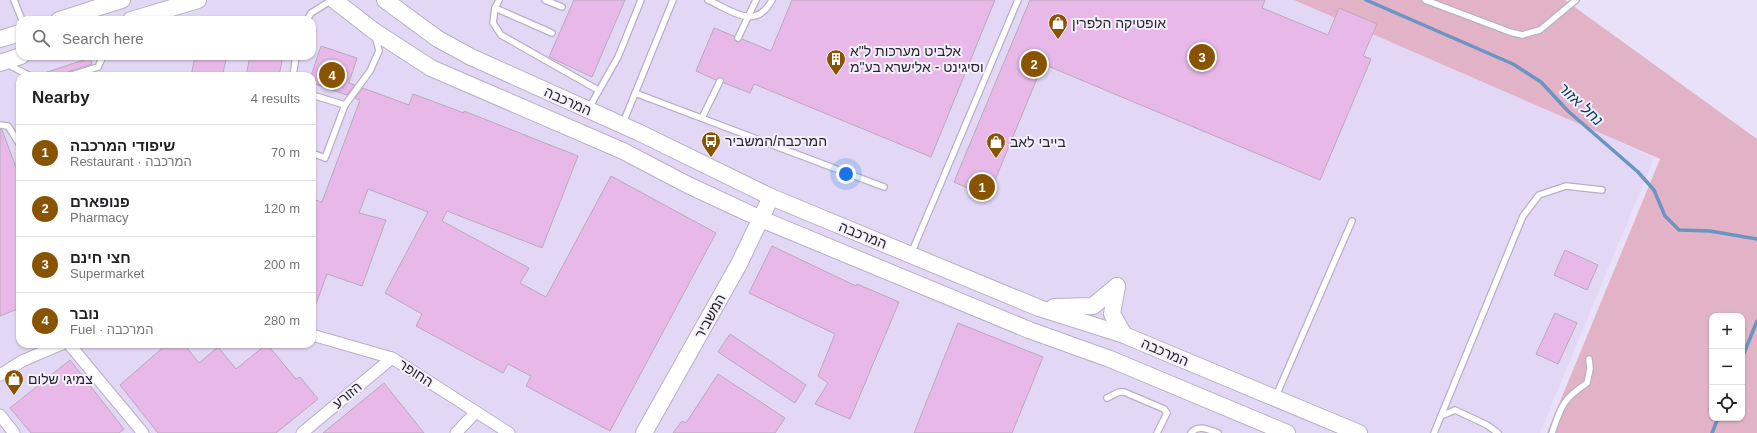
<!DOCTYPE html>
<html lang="en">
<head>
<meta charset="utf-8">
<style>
	body { margin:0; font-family:Helvetica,Heebo,sans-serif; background:#f2f2f2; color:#202124 }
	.controls { position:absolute; right:12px; bottom:12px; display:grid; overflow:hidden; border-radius:8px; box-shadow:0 1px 3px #0004 }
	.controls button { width:36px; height:36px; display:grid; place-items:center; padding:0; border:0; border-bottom:1px solid #e0e0e0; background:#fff; color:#202124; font:20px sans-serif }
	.you { position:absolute; left:846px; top:174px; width:14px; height:14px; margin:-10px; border:3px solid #fff; border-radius:50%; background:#1a73e8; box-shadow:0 0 0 6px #1a73e833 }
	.badge { display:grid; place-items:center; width:26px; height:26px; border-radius:50%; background:#885400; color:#fff; font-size:13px; font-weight:700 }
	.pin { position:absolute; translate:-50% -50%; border:2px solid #fff; box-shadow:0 1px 4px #0006 }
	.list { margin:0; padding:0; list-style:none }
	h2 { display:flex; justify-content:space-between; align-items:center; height:52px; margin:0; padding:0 16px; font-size:17px }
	h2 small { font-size:13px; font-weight:400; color:#757577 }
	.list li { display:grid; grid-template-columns:26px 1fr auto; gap:12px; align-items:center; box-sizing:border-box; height:56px; padding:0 16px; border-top:1px solid #e0e0e0 }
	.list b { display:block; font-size:15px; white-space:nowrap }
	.list p { margin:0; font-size:13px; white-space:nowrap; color:#757577 }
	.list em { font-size:13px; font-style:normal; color:#757577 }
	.icon { flex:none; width:22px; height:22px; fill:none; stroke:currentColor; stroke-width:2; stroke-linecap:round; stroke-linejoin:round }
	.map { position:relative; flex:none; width:1757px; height:433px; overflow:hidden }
	.search { position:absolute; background:#fff; box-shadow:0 1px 3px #0004; left:16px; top:16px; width:300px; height:44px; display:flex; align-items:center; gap:10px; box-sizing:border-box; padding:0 14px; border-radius:12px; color:#757577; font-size:15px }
	.panel { position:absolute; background:#fff; box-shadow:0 1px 3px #0004; left:16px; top:72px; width:300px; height:276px; border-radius:12px }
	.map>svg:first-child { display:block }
	.built { fill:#e2d8f6; fill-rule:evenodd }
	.green { fill:#e2b3c6; fill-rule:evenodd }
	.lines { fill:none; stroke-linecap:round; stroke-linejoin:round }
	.stream { stroke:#6995c2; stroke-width:3.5 }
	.building { fill:#e8b9e8; stroke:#baa9ba }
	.lane-casing { stroke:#b7b0c5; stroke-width:8 }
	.street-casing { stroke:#b7b0c5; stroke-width:13 }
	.secondary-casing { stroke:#b7b0c5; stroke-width:18 }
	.lane { stroke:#fff; stroke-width:5.5 }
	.street { stroke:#fff; stroke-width:11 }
	.secondary { stroke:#fff; stroke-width:16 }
	.labels { text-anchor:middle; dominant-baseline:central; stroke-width:4; stroke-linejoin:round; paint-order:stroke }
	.poi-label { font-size:14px; fill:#27242c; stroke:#f4f0fe; text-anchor:start }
	.street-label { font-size:14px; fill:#27242c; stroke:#f4f0fe }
	.water-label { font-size:15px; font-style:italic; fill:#073a65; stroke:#f4f0fe }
</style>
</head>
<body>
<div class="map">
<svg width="1757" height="433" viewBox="0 0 1757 433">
	<rect width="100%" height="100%" fill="#e9e1f7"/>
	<path class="built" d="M0 0H1313L1654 158 1540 433H0ZM20 20H312V56H20ZM20 76H312V344H20Z"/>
	<path class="green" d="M1294 0H1565L1757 139V433H1547L1660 159ZM1712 316H1742V418H1712Z"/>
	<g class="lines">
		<g class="stream">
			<polyline points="1366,0 1513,64 1541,82 1568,111 1638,172 1654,190 1665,216 1679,230 1710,231 1757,239"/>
			<polyline points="1742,358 1757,321"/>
			<polyline points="1712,433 1718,418"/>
		</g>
	</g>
	<g class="building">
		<polygon points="574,0 625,0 592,77 549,57"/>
		<polygon points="792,0 995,0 931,157 754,84 750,93 724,83 721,77 716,80 696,71 714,28 734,36 737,42 742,39 771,51"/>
		<polygon points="1030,0 1265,0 1262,8 1328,35 1339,8 1377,24 1363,56 1371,59 1320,180 1043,64 988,197 954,182"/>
		<polygon points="321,46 357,58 349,83 355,85 347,95 312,83 312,73"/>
		<polygon points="195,56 227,56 222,76 191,76"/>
		<polygon points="250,56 283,56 279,76 246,76"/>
		<polygon points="90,58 92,64 68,72 65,76 41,76 41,74"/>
		<polygon points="363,88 409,105 413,94 464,113 464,111 578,156 542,248 447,211 442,221 529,268 520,283 546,297 611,176 716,233 610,431 526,386 531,376 508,364 503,373 416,326 422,314 385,293 428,212 368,189 359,213 386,220 362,286 327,274 313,312 312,311 312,199 322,202 360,100 355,98"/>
		<polygon points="0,129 2,130 20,178 20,308 0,316"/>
		<polygon points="772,246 856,286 857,284 899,302 850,419 815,404 828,383 818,376 835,334 749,293"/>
		<polygon points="1565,250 1598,265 1587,290 1554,275"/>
		<polygon points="1555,313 1577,323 1558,364 1536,354"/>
		<polygon points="958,323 1043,357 1012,433 914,433"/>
		<polygon points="730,334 806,385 795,403 718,352"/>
		<polygon points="167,344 184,344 199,363 218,347 236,369 267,344 296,379 300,377 318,399 276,433 158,433 120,385"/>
		<polygon points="70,360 124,429 119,433 31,433 10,408"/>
		<polygon points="718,374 785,418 775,433 673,433 682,421 686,423"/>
		<polygon points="384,383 424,433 323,433"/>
	</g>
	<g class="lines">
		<defs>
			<g id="lane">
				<polyline points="14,0 22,20"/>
				<polyline points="499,0 495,8 493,23 501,35 598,90"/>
				<polyline points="545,0 562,7"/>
				<path d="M708 0C732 11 756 31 772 0"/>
				<polyline points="1425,0 1510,32 1522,35 1540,30 1576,0"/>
				<polyline points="495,8 552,33"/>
				<polyline points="307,20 311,13 332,0"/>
				<polyline points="738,38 756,0"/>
				<polyline points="7,64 30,76"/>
				<polyline points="69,76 98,67 103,56"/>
				<polyline points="293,76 296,56"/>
				<polyline points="635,93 884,187"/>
				<polyline points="312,95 345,105 370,71 379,51 375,35"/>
				<polyline points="589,108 618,57 641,0"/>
				<polyline points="702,118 720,81"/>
				<polyline points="623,123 673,0"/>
				<polyline points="0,125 8,126 20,145"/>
				<polyline points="312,153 325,158 345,105"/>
				<polyline points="911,254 1018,0"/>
				<polyline points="1276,396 1352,221"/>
				<polyline points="1107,398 1119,392 1124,392 1164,409 1167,413 1157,433"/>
				<polyline points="1441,416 1455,410 1487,425 1498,433"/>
				<path d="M1191 433C1198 424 1209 430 1218 433"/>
				<polyline points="1434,433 1523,216 1539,195 1566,186 1602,190"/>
				<path d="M1552 433C1561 406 1563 399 1587 383L1590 369 1589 359"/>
			</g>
			<g id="street">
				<polyline points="312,335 392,358 509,433"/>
				<polyline points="69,344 143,433"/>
				<polyline points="0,375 22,361 62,344"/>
				<polyline points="0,415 14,433"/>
				<polyline points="302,433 392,358"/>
				<polyline points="456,433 476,412"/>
			</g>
			<g id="secondary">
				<polyline points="334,0 374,31 431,68 623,151 688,185 761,219 1029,330 1110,359 1287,433"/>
				<polyline points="385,0 438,39 471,57 640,133 771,197 1039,308 1124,335 1359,433"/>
				<polyline points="59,20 122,0"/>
				<polyline points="131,20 198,0"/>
				<polyline points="0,39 20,33"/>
				<polyline points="0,63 21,56"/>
				<polyline points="1117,286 1112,314 1124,335"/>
				<polyline points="1054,307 1093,306 1117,286"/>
				<polyline points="644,433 739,264 771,197"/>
			</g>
		</defs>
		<use href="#lane" class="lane-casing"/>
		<use href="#street" class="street-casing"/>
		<use href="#secondary" class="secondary-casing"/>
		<use href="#lane" class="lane"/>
		<use href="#street" class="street"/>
		<use href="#secondary" class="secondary"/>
	</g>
	<defs>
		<symbol id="shop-pin" viewBox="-11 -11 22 30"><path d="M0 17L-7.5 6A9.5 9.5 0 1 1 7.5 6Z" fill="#885400" stroke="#f4f0fe"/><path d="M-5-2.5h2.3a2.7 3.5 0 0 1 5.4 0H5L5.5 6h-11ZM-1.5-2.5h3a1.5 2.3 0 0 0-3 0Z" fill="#fff"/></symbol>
		<symbol id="building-pin" viewBox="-11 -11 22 30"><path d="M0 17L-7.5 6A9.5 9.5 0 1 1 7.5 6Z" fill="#885400" stroke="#f4f0fe"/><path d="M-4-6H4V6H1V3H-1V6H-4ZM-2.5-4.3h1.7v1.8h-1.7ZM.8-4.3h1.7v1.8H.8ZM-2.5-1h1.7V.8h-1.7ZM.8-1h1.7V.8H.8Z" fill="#fff"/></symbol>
		<symbol id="bus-pin" viewBox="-11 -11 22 30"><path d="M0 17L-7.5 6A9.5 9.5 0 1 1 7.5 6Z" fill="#885400" stroke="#f4f0fe"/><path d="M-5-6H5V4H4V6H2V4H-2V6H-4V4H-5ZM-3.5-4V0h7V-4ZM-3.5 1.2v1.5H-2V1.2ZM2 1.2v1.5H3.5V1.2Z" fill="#fff"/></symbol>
	</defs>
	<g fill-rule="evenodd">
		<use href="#shop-pin" x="1047" y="12" width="22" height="30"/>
		<use href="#building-pin" x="825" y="48" width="22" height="30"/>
		<use href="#bus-pin" x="700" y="130" width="22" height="30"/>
		<use href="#shop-pin" x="985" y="131" width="22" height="30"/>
		<use href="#shop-pin" x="3" y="368" width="22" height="30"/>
	</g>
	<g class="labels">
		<g class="poi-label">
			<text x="1072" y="23">אופטיקה הלפרין</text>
			<text x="850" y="51">אלביט מערכות ל"א<tspan x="850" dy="16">וסיגינט - אלישרא בע"מ</tspan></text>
			<text x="725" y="141">המרכבה/המשביר</text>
			<text x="1010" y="142">בייבי לאב</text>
			<text x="28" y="379">צמיגי שלום</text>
		</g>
		<g class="street-label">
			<text transform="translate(568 101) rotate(24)">המרכבה</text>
			<text transform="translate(863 235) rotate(22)">המרכבה</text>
			<text transform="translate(710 316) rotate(-61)">המשביר</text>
			<text transform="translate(1165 352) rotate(23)">המרכבה</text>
			<text transform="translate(416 373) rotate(33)">החופר</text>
			<text transform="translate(347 395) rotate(-40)">הזורע</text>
		</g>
		<g class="water-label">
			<text transform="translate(1581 104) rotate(43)">נחל אזור</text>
		</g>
	</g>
</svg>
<div class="controls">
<button>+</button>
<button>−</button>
<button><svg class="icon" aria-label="locate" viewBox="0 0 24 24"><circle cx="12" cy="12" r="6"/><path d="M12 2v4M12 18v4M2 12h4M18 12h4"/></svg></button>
</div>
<div class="you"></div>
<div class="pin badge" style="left:982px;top:187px">1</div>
<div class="pin badge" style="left:1034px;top:64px">2</div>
<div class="pin badge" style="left:1202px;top:57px">3</div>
<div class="pin badge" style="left:332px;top:75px">4</div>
<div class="search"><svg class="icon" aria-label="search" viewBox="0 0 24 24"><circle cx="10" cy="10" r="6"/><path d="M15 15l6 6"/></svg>Search here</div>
<section class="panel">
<h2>Nearby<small>4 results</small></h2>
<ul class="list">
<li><span class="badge">1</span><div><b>שיפודי המרכבה</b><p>Restaurant · המרכבה</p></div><em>70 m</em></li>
<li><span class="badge">2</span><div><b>פנופארם</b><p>Pharmacy</p></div><em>120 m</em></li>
<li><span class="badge">3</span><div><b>חצי חינם</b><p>Supermarket</p></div><em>200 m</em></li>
<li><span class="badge">4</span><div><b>נובר</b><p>Fuel · המרכבה</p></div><em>280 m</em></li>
</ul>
</section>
</div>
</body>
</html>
